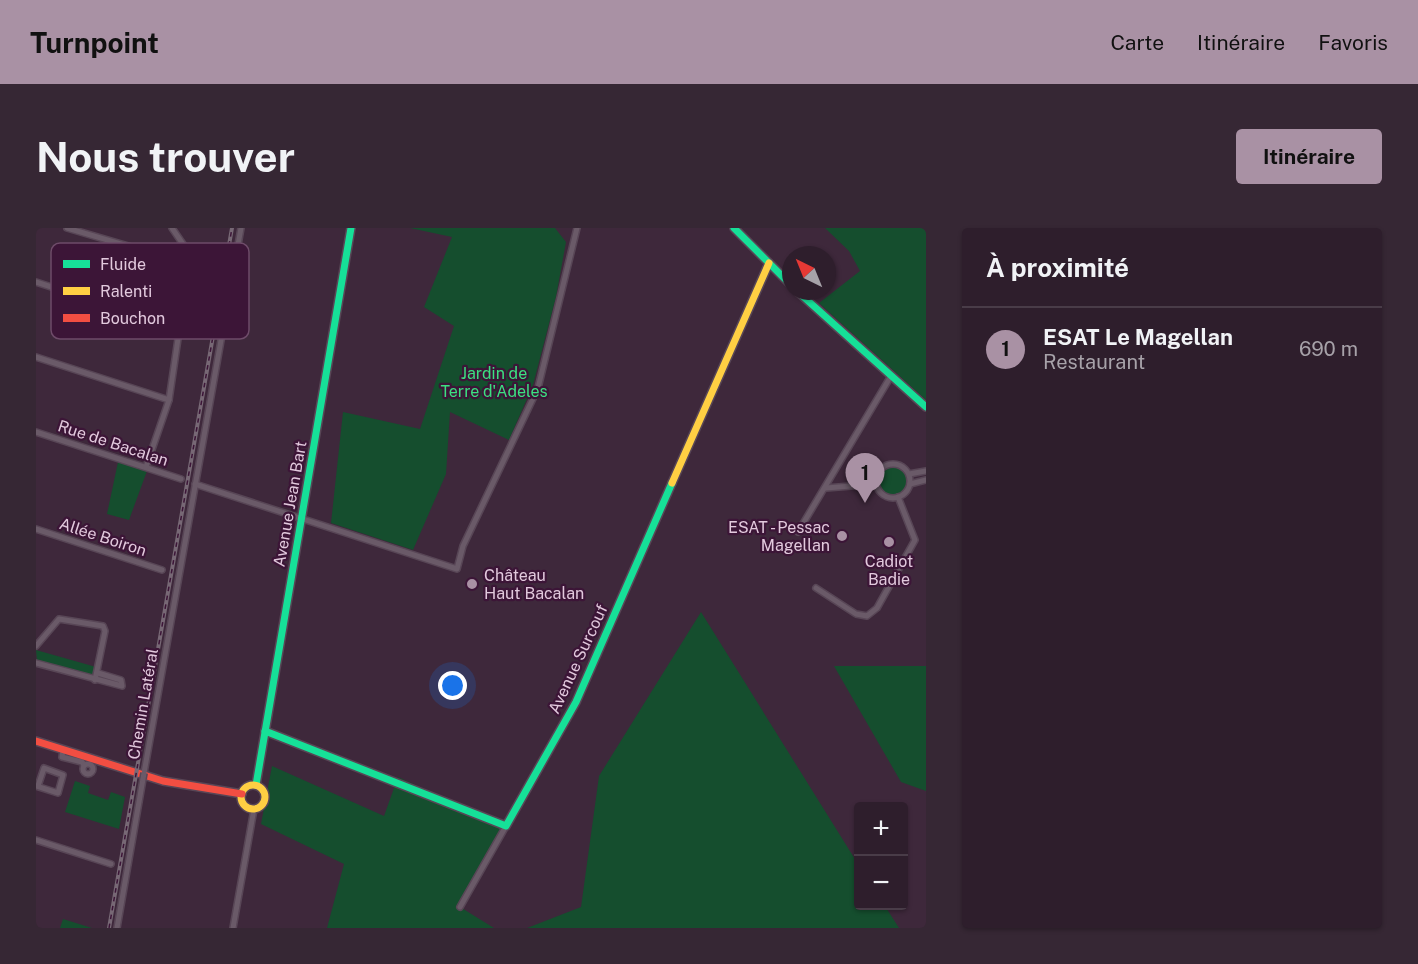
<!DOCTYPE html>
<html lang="fr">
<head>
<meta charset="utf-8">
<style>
	body { margin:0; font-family:"Public Sans",sans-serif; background:#362734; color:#f1f3f6 }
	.controls { position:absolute; right:18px; bottom:18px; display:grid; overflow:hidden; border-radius:6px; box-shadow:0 2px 4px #0004 }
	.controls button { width:54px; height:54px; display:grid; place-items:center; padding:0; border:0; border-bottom:2px solid #493c48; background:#2e1e2c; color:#f1f3f6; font:30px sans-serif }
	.compass { position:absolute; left:746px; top:18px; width:54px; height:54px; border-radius:50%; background:#2e1e2c; box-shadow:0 2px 4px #0004; rotate:317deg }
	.you { position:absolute; left:417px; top:458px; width:21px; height:21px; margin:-15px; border:4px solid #fff; border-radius:50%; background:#1a73e8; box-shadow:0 0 0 9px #1a73e833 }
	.badge { display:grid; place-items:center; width:39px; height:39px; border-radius:50%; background:#a991a4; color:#111; font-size:20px; font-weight:700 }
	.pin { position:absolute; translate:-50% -50px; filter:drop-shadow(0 2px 3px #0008) }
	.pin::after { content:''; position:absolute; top:32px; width:21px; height:18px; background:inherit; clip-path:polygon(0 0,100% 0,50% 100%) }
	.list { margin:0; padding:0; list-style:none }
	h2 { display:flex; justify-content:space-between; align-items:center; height:78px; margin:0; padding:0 24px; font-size:26px }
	h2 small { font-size:20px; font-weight:400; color:#a7a2a9 }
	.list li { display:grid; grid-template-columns:39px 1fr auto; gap:18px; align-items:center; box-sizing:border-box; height:84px; padding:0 24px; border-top:2px solid #493c48 }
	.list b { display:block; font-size:22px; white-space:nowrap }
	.list p { margin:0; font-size:20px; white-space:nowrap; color:#a7a2a9 }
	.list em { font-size:20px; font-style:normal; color:#a7a2a9 }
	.map { position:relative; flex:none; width:890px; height:700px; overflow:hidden; border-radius:6px }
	header { display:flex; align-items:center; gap:36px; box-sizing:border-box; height:84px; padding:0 30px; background:#a991a4; color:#111 }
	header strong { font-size:28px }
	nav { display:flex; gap:33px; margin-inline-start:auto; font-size:21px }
	.intro { display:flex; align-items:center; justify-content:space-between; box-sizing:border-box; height:144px; padding:0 36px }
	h1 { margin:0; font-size:42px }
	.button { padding:15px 27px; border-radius:6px; background:#a991a4; color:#111; font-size:21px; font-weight:700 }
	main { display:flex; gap:36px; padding:0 36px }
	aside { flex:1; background:#2e1e2c; border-radius:6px; box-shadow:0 2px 4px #0004 }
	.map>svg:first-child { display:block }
	.green { fill:#154e2e }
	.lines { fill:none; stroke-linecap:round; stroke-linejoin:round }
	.street-casing { stroke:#584656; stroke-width:8 }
	.fast-casing { stroke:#584656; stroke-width:10 }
	.slow-casing { stroke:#584656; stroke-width:10 }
	.jam-casing { stroke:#584656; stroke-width:10 }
	.street { stroke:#6a5a68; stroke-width:5 }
	.fast { stroke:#16e098; stroke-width:7 }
	.slow { stroke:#ffcf43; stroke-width:7 }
	.jam { stroke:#f24e42; stroke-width:7 }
	.rail-casing { stroke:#776875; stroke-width:4 }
	.rail { stroke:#3c1537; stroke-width:1.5; stroke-dasharray:4.5; stroke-linecap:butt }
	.street-bridge-casing { stroke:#584656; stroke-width:8; stroke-linecap:butt }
	.street-bridge { stroke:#6a5a68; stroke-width:5 }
	.poi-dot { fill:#a991a4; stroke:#3c1537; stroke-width:2 }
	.labels { text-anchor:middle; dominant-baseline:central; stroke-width:4.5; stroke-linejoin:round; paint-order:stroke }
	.park-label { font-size:16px; fill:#3ce081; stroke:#3c1537 }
	.street-label { font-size:16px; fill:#e2c9dd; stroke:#3c1537 }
	.poi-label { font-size:16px; fill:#e2c9dd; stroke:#3c1537; text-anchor:end }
	.key { fill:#3c1537; stroke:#6e4b69; stroke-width:1.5 }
	.key-label { font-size:16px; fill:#e2c9dd }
</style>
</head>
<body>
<header>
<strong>Turnpoint</strong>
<nav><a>Carte</a><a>Itinéraire</a><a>Favoris</a></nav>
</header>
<div class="intro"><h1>Nous trouver</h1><a class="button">Itinéraire</a></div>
<main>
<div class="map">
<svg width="890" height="700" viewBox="0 0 890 700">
	<rect width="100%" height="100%" fill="#3e283b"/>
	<g class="green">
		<polygon points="374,0 519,0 530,14 520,69 497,157 473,212 414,184 410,246 377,322 295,295 307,184 384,201 418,98 388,79 416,9"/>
		<polygon points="789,0 890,0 890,172 783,75 824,43 813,23"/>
		<polygon points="82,234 111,243 93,292 71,286"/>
		<circle cx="857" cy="253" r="14"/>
		<polygon points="665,384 822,636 822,678 849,678 863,700 491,700 545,679 563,548"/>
		<polygon points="0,422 60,439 59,445 54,448 1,433"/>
		<polygon points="798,438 890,438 890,563 865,554"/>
		<polygon points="236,538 348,588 362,549 470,598 424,679 458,700 291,700 308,636 225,596"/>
		<polygon points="39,553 54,558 52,565 72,572 75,564 89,569 83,601 29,584"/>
		<polygon points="27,691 56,700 24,700"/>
	</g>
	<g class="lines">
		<defs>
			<g id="street">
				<polyline points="31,0 153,36"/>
				<polyline points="0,54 143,100"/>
				<polyline points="0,129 133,172"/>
				<polyline points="0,204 145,251"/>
				<circle cx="857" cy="253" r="17"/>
				<polyline points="110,239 133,172 153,36 149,19 136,0"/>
				<polyline points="873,246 890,243"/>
				<polyline points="159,256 421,341 427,318 502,160 541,0"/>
				<polyline points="874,256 890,252"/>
				<polyline points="790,260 840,256"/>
				<polyline points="0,301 126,342"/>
				<polyline points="762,304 855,148"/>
				<polyline points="780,360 820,386 831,388 841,380 879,312 862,269"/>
				<polyline points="0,418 23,391 67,398 69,403 59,452"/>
				<polyline points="0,435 86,458 85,452 62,445"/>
				<polyline points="27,522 26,529 46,534 48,537"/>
				<circle cx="52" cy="541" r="5"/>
				<polyline points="108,545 205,0"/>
				<polyline points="0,558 22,565 27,547 8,540 2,558"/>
				<polyline points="0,612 75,636"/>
				<polyline points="424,679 470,598"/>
				<polyline points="81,700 107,551"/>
				<polyline points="197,700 218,581"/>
			</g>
			<g id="fast">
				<polyline points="698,0 755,57"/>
				<polyline points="761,63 890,179"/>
				<polyline points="229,503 470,598 540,474 636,255"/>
				<polyline points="220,557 315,0"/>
			</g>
			<g id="slow">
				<polyline points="636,255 733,35"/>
				<circle cx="217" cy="569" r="12"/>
			</g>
			<polyline id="jam" points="0,513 127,553 206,566"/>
		</defs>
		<use href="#street" class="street-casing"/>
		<use href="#fast" class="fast-casing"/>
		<use href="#slow" class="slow-casing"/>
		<use href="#jam" class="jam-casing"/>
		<use href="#street" class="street"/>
		<use href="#fast" class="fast"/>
		<use href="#slow" class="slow"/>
		<use href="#jam" class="jam"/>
		<defs>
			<polyline id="rail" points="73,700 196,0"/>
		</defs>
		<use href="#rail" class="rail-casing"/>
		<use href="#rail" class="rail"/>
		<defs>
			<polyline id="street-bridge" points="107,551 108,545"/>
		</defs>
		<use href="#street-bridge" class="street-bridge-casing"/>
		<use href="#street-bridge" class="street-bridge"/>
	</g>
	<g class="poi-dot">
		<circle cx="806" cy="308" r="6"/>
		<circle cx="853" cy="314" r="6"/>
		<circle cx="436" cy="356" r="6"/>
	</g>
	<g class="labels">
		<g class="park-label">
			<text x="458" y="145">Jardin de<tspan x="458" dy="18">Terre d'Adeles</tspan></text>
		</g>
		<g class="street-label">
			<text transform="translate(77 215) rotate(18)">Rue de Bacalan</text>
			<text transform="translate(254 276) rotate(-80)">Avenue Jean Bart</text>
			<text transform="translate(67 309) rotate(18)">Allée Boiron</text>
			<text transform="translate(542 431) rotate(-65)">Avenue Surcouf</text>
			<text transform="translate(107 476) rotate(-80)">Chemin Latéral</text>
		</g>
		<g class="poi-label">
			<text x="794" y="299">ESAT - Pessac<tspan x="794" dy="18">Magellan</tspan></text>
			<text x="853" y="333" text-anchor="middle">Cadiot<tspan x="853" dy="18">Badie</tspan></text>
			<text x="448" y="347" text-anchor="start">Château<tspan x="448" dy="18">Haut Bacalan</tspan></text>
		</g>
	</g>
	<rect x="15" y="15" width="198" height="96" rx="9" class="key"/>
	<rect x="27" y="32" width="27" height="8" fill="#16e098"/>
	<rect x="27" y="59" width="27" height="8" fill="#ffcf43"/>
	<rect x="27" y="86" width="27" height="8" fill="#f24e42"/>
	<g class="key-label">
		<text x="64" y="42">Fluide</text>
		<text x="64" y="69">Ralenti</text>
		<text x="64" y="96">Bouchon</text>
	</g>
</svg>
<div class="controls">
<button>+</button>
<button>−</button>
</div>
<svg class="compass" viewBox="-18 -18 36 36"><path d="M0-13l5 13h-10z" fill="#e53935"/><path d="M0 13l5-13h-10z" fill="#a7a2a9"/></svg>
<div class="you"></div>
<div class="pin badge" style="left:829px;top:275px">1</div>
</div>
<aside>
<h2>À proximité<small></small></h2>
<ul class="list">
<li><span class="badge">1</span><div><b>ESAT Le Magellan</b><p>Restaurant</p></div><em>690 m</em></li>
</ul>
</aside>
</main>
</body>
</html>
